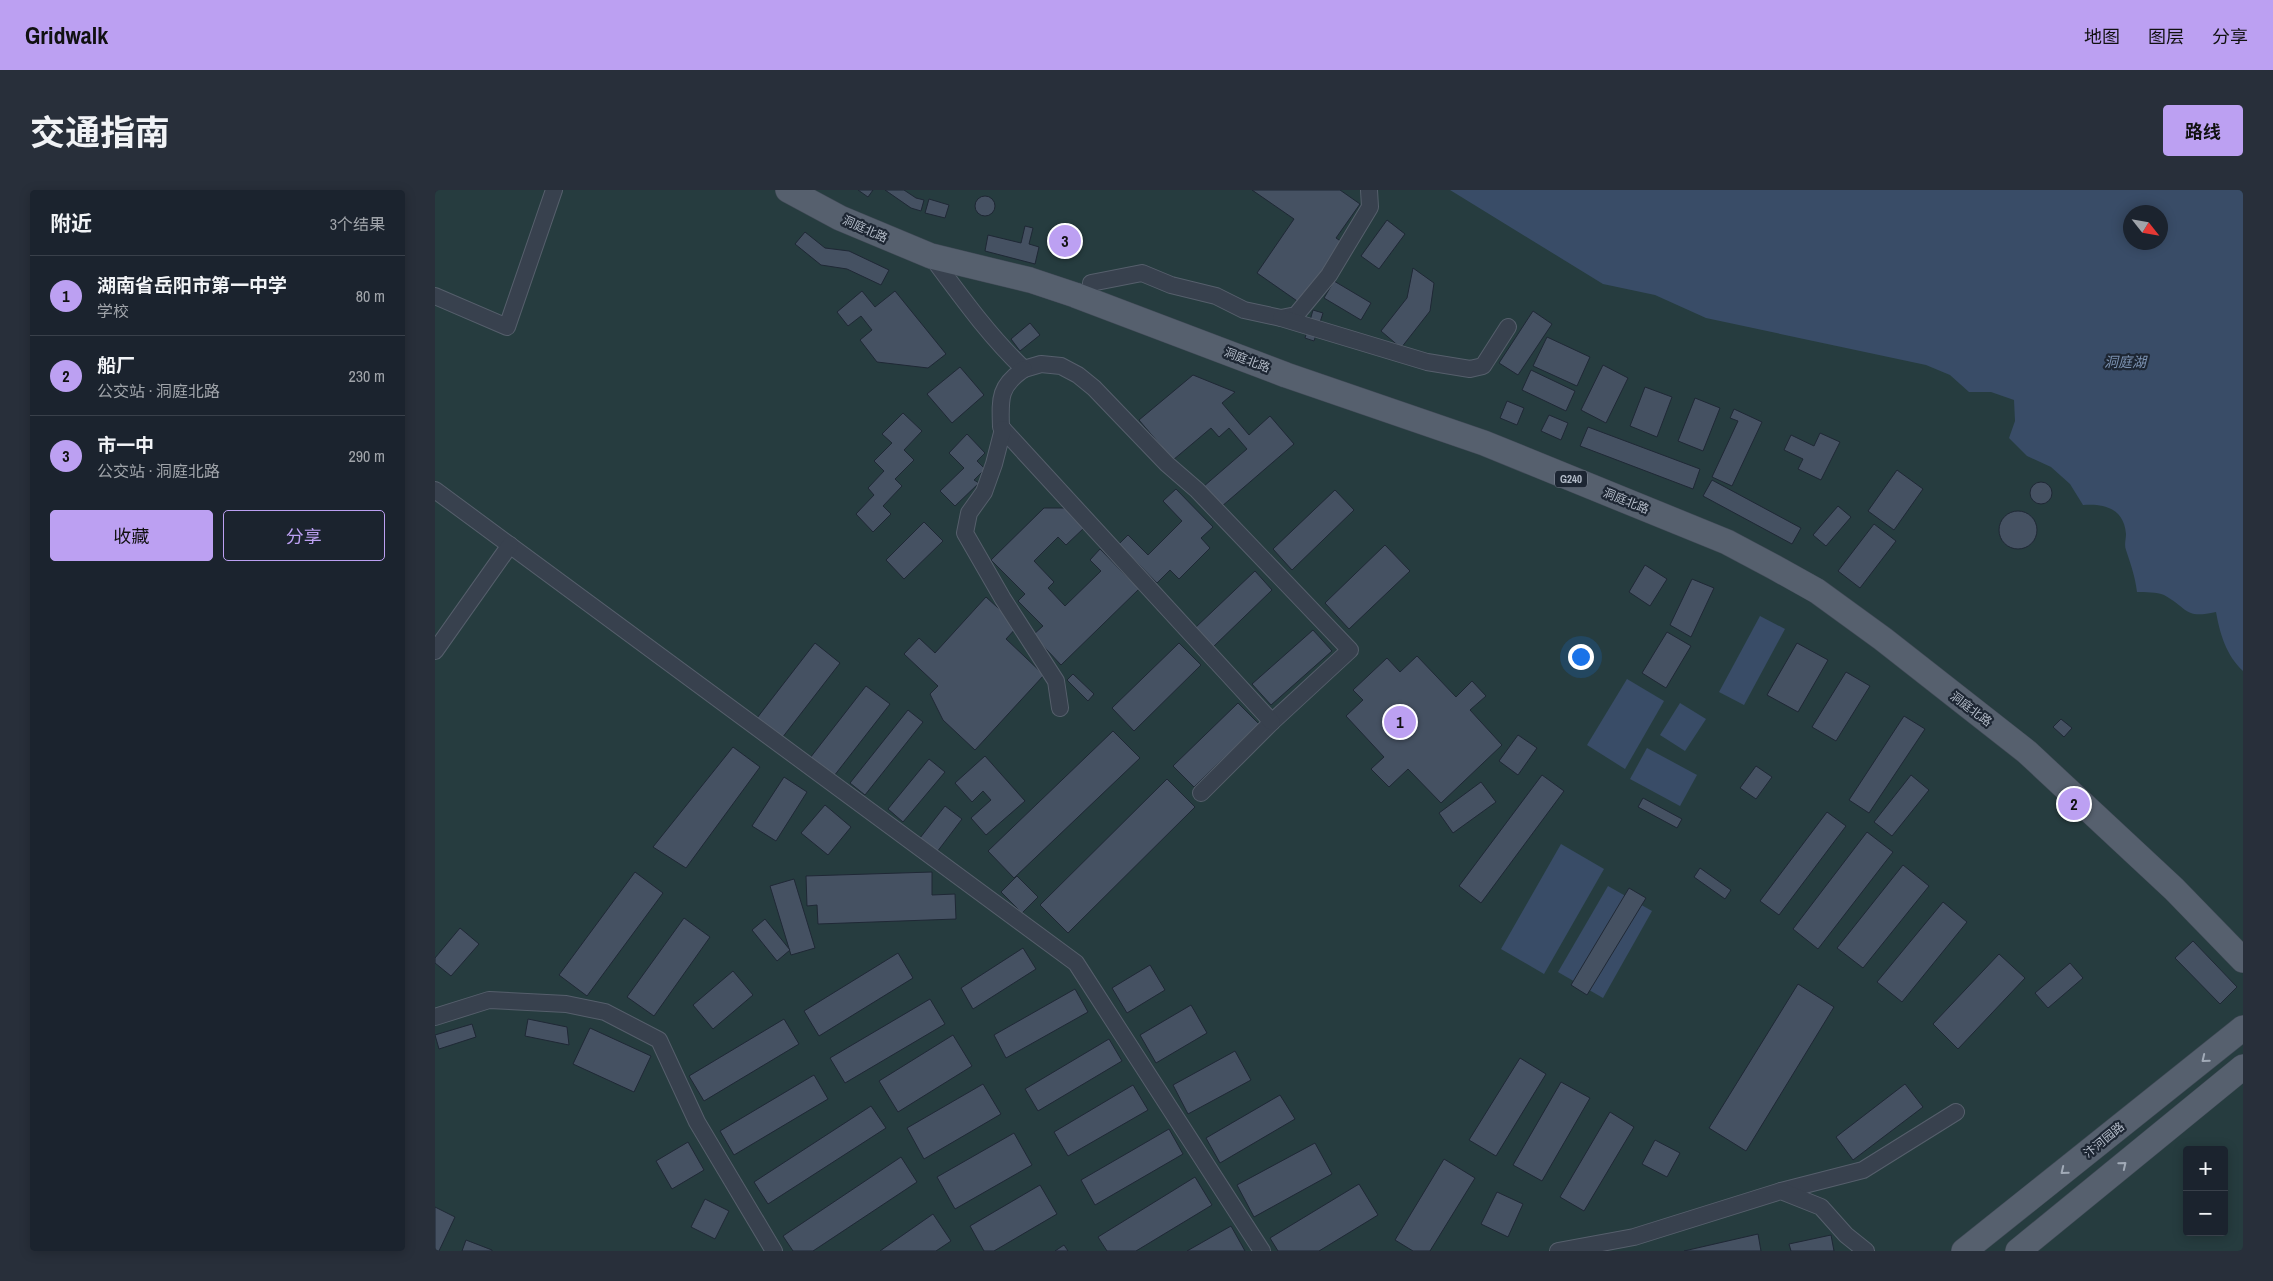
<!DOCTYPE html>
<html lang="zh">
<head>
<meta charset="utf-8">
<style>
	body { margin:0; font-family:"Archivo Narrow","Noto Sans SC",sans-serif; background:#282f3a; color:#f1f3f6 }
	.controls { position:absolute; right:15px; bottom:15px; display:grid; overflow:hidden; border-radius:5px; box-shadow:0 2px 12px #0003 }
	.controls button { width:45px; height:45px; display:grid; place-items:center; padding:0; border:0; border-bottom:1px solid #39404a; background:#1b232e; color:#f1f3f6; font:25px sans-serif }
	.compass { position:absolute; left:1688px; top:15px; width:45px; height:45px; border-radius:50%; background:#1b232e; box-shadow:0 2px 12px #0003; rotate:121deg }
	.you { position:absolute; left:1145px; top:466px; width:18px; height:18px; margin:-12px; border:4px solid #fff; border-radius:50%; background:#1a73e8; box-shadow:0 0 0 8px #1a73e833 }
	.badge { display:grid; place-items:center; width:32px; height:32px; border-radius:50%; background:#bca0f2; color:#111; font-size:16px; font-weight:700 }
	.pin { position:absolute; translate:-50% -50%; border:2px solid #fff; box-shadow:0 1px 5px #0006 }
	.list { margin:0; padding:0; list-style:none }
	h2 { display:flex; justify-content:space-between; align-items:center; height:65px; margin:0; padding:0 20px; font-size:21px }
	h2 small { font-size:16px; font-weight:400; color:#a0a4aa }
	.list li { display:grid; grid-template-columns:32px 1fr auto; gap:15px; align-items:center; box-sizing:border-box; height:80px; padding:0 20px; border-top:1px solid #39404a }
	.list b { display:block; font-size:19px; white-space:nowrap }
	.list p { margin:0; font-size:16px; white-space:nowrap; color:#a0a4aa }
	.list em { font-size:16px; font-style:normal; color:#a0a4aa }
	.actions { display:flex; gap:10px; padding:15px 20px }
	.actions a { flex:1; padding:11px 0; border:1px solid #bca0f2; border-radius:5px; text-align:center; font-size:18px; color:#bca0f2 }
	.actions .main { background:#bca0f2; color:#111 }
	.map { position:relative; flex:none; width:1808px; height:1061px; overflow:hidden; border-radius:5px }
	header { display:flex; align-items:center; gap:30px; box-sizing:border-box; height:70px; padding:0 25px; background:#bca0f2; color:#111 }
	header strong { font-size:24px }
	nav { display:flex; gap:28px; margin-inline-start:auto; font-size:18px }
	.intro { display:flex; align-items:center; justify-content:space-between; box-sizing:border-box; height:120px; padding:0 30px }
	h1 { margin:0; font-size:35px }
	.button { padding:12px 22px; border-radius:5px; background:#bca0f2; color:#111; font-size:18px; font-weight:700 }
	main { display:flex; gap:30px; padding:0 30px }
	aside { flex:1; background:#1b232e; border-radius:5px; box-shadow:0 2px 12px #0003 }
	.map>svg:first-child { display:block }
	.green { fill:#263c3f; fill-rule:evenodd }
	.water { fill:#394c67; fill-rule:evenodd }
	.building { fill:#455162; stroke:#1f2835 }
	.lines { fill:none; stroke-linecap:round; stroke-linejoin:round }
	.street-casing { stroke:#565f6c; stroke-width:18 }
	.primary-casing { stroke:#414a57; stroke-width:26 }
	.street { stroke:#38414e; stroke-width:16 }
	.primary { stroke:#56606e; stroke-width:25 }
	.oneway { stroke:#a1aab7 }
	.labels { text-anchor:middle; dominant-baseline:central; stroke-width:4.5; stroke-linejoin:round; paint-order:stroke }
	.shield { fill:#1d2633; stroke:#878f9c; stroke-width:1 }
	.shield-label { font-size:11px; font-weight:bold; fill:#b4bcc9 }
	.street-label { font-size:12px; fill:#b4bcc9; stroke:#1d2633 }
	.water-label { font-size:14px; font-style:italic; fill:#7c92b1; stroke:#1d2633 }
</style>
</head>
<body>
<header>
<strong>Gridwalk</strong>
<nav><a>地图</a><a>图层</a><a>分享</a></nav>
</header>
<div class="intro"><h1>交通指南</h1><a class="button">路线</a></div>
<main>
<aside>
<h2>附近<small>3个结果</small></h2>
<ul class="list">
<li><span class="badge">1</span><div><b>湖南省岳阳市第一中学</b><p>学校</p></div><em>80 m</em></li>
<li><span class="badge">2</span><div><b>船厂</b><p>公交站 · 洞庭北路</p></div><em>230 m</em></li>
<li><span class="badge">3</span><div><b>市一中</b><p>公交站 · 洞庭北路</p></div><em>290 m</em></li>
</ul>
<div class="actions"><a class="main">收藏</a><a>分享</a></div>
</aside>
<div class="map">
<svg width="1808" height="1061" viewBox="0 0 1808 1061">
	<rect width="100%" height="100%" fill="#242f3e"/>
	<path class="green" d="M0 0H1808V1061H0ZM1696 22H1726V52H1696ZM1752 960H1789V1042H1752Z"/>
	<g class="water">
		<path d="M1015 0H1808V481C1791 465 1785 444 1781 422 1749 429 1754 419 1729 405 1722 402 1710 402 1702 402 1700 386 1696 375 1691 360 1689 355 1691 349 1691 344 1689 319 1670 313 1648 315L1635 294 1616 277 1592 266 1574 248 1580 231 1579 210 1556 202H1534L1515 185 1491 175 1271 128 1220 105 1168 94ZM1726 22V52H1696V22Z"/>
		<polygon points="1325,426 1350,439 1309,515 1284,502"/>
		<polygon points="1192,489 1229,511 1190,579 1152,555"/>
		<polygon points="1245,513 1271,529 1250,561 1225,545"/>
		<polygon points="1212,558 1262,585 1245,616 1195,589"/>
		<polygon points="1126,654 1169,679 1109,784 1066,759"/>
		<polygon points="1173,696 1217,721 1168,808 1123,782"/>
	</g>
	<g class="building">
		<polygon points="423,0 438,0 433,7"/>
		<polygon points="450,0 469,0 481,8 489,10 486,21 476,18"/>
		<polygon points="817,0 905,0 925,14 901,48 907,52 865,113 822,83 859,29"/>
		<circle cx="550" cy="16" r="10"/>
		<polygon points="494,9 514,15 510,28 490,23"/>
		<polygon points="952,30 970,44 944,79 926,66"/>
		<polygon points="590,36 598,38 594,54 604,57 600,74 550,61 553,45 586,53"/>
		<polygon points="370,42 390,58 414,61 454,80 446,95 412,79 386,75 360,54"/>
		<polygon points="978,78 999,93 995,121 966,158 946,141 972,108"/>
		<polygon points="899,91 936,113 926,130 889,108"/>
		<polygon points="427,101 440,117 460,101 511,164 493,178 442,172 425,150 437,140 426,126 413,136 402,122"/>
		<polygon points="878,120 888,123 879,151 870,148"/>
		<polygon points="1098,121 1117,134 1083,185 1064,173"/>
		<polygon points="595,133 605,145 585,161 576,149"/>
		<polygon points="1112,147 1155,167 1142,196 1098,176"/>
		<polygon points="1168,175 1193,188 1171,233 1146,220"/>
		<polygon points="525,177 549,205 517,233 492,204"/>
		<polygon points="1096,180 1140,201 1131,221 1087,200"/>
		<polygon points="758,185 800,202 787,213 814,245 835,226 859,254 786,317 768,297 812,259 794,238 784,247 776,238 738,270 704,230"/>
		<polygon points="1210,197 1237,207 1222,247 1195,236"/>
		<polygon points="1260,208 1285,218 1268,261 1243,251"/>
		<polygon points="1072,211 1089,218 1082,235 1065,228"/>
		<polygon points="1299,219 1327,232 1297,296 1277,287 1303,231 1295,228"/>
		<polygon points="468,223 487,241 469,260 479,270 460,289 467,296 448,316 456,324 438,342 421,324 439,305 433,298 449,281 439,271 457,253 447,244"/>
		<polygon points="1114,225 1133,233 1126,250 1106,241"/>
		<polygon points="1153,237 1265,279 1258,299 1145,256"/>
		<polygon points="1385,243 1405,252 1386,290 1363,279 1368,269 1349,260 1356,245 1379,256"/>
		<polygon points="532,244 550,263 542,271 550,279 539,290 544,293 520,316 505,301 529,278 514,263"/>
		<polygon points="1462,280 1488,299 1459,340 1433,321"/>
		<polygon points="1277,290 1366,338 1357,354 1268,306"/>
		<circle cx="1606" cy="303" r="11"/>
		<polygon points="741,299 778,337 766,348 775,358 744,389 735,380 722,393 684,354 693,345 713,365 747,331 728,311"/>
		<polygon points="900,300 919,320 857,380 838,359"/>
		<polygon points="1403,316 1416,327 1391,356 1378,345"/>
		<polygon points="609,318 632,318 650,337 631,355 623,347 599,371 619,392 613,398 630,416 666,381 655,370 665,359 704,399 626,475 598,445 608,436 583,411 590,404 556,370"/>
		<circle cx="1583" cy="340" r="19"/>
		<polygon points="489,332 508,351 469,389 451,370"/>
		<polygon points="1439,334 1461,351 1425,398 1403,381"/>
		<polygon points="950,355 975,381 914,439 890,413"/>
		<polygon points="1210,375 1232,389 1215,416 1194,402"/>
		<polygon points="820,381 837,400 778,457 760,438"/>
		<polygon points="1257,389 1279,398 1256,447 1235,435"/>
		<polygon points="551,407 583,436 571,449 609,485 540,560 508,530 495,504 503,496 469,464 484,448 500,463"/>
		<polygon points="878,440 897,461 836,515 817,494"/>
		<polygon points="1232,442 1256,456 1231,498 1207,483"/>
		<polygon points="380,453 405,473 347,548 322,528"/>
		<polygon points="744,453 766,475 699,541 677,518"/>
		<polygon points="1362,453 1393,470 1363,522 1332,505"/>
		<polygon points="982,466 1021,507 1037,491 1051,506 1035,520 1067,555 1006,613 973,579 954,597 936,579 949,567 911,526 928,510 918,500 952,468 965,482"/>
		<polygon points="1411,482 1435,496 1401,551 1377,537"/>
		<polygon points="638,484 659,504 653,511 632,490"/>
		<polygon points="431,496 455,514 399,586 375,568"/>
		<polygon points="803,513 824,534 759,597 738,576"/>
		<polygon points="473,520 488,532 430,605 415,593"/>
		<polygon points="1469,526 1490,539 1434,623 1414,610"/>
		<polygon points="1626,529 1637,538 1629,547 1618,537"/>
		<polygon points="678,541 705,568 579,688 553,661"/>
		<polygon points="1083,545 1102,558 1083,585 1064,571"/>
		<polygon points="298,557 325,577 251,678 218,657"/>
		<polygon points="550,566 590,611 551,645 536,628 556,610 548,601 537,612 520,593"/>
		<polygon points="494,569 510,582 468,632 453,619"/>
		<polygon points="1321,576 1337,587 1321,609 1305,598"/>
		<polygon points="1107,585 1129,601 1046,713 1024,696"/>
		<polygon points="1476,585 1494,600 1457,646 1439,632"/>
		<polygon points="349,587 372,602 341,651 317,636"/>
		<polygon points="732,589 760,617 633,743 605,715"/>
		<polygon points="1046,592 1061,612 1018,643 1004,623"/>
		<polygon points="1208,608 1247,629 1242,638 1203,617"/>
		<polygon points="390,615 416,637 393,665 366,643"/>
		<polygon points="510,616 527,629 502,662 485,648"/>
		<polygon points="1392,622 1411,636 1344,725 1325,711"/>
		<polygon points="1432,642 1458,662 1383,759 1358,739"/>
		<polygon points="1468,675 1494,696 1428,778 1402,758"/>
		<polygon points="1265,678 1296,700 1290,709 1259,687"/>
		<polygon points="200,682 228,703 152,806 124,785"/>
		<polygon points="497,682 497,705 520,704 521,729 383,734 382,715 372,716 371,686"/>
		<polygon points="582,686 603,707 587,723 566,702"/>
		<polygon points="359,689 380,758 356,765 335,696"/>
		<polygon points="1194,698 1211,708 1152,805 1136,795"/>
		<polygon points="1508,712 1532,732 1467,812 1442,792"/>
		<polygon points="249,728 275,747 219,826 192,807"/>
		<polygon points="330,729 355,760 342,771 317,740"/>
		<polygon points="25,738 44,754 16,786 0,773 0,768"/>
		<polygon points="1758,751 1802,797 1785,814 1740,768"/>
		<polygon points="588,758 601,779 538,819 526,798"/>
		<polygon points="463,763 478,788 384,846 369,821"/>
		<polygon points="1564,764 1590,788 1523,859 1498,834"/>
		<polygon points="1635,773 1648,788 1613,818 1600,803"/>
		<polygon points="715,775 730,800 692,823 677,798"/>
		<polygon points="298,781 318,805 278,839 258,815"/>
		<polygon points="1363,794 1399,817 1311,961 1274,938"/>
		<polygon points="640,799 653,822 571,868 559,845"/>
		<polygon points="495,809 510,834 410,893 395,868"/>
		<polygon points="756,815 772,843 721,873 705,845"/>
		<polygon points="93,829 132,837 134,855 90,846"/>
		<polygon points="349,829 364,854 269,911 254,886"/>
		<polygon points="37,834 41,847 4,859 0,845"/>
		<polygon points="155,838 216,866 199,902 138,874"/>
		<polygon points="518,845 537,876 463,922 444,891"/>
		<polygon points="674,849 687,871 603,921 590,899"/>
		<polygon points="800,861 816,890 753,924 738,895"/>
		<polygon points="1085,868 1111,884 1061,966 1034,950"/>
		<polygon points="379,885 393,909 299,965 285,941"/>
		<polygon points="1126,892 1155,908 1107,991 1078,975"/>
		<polygon points="548,894 566,924 489,969 472,938"/>
		<polygon points="1470,894 1488,917 1418,970 1401,947"/>
		<polygon points="698,895 713,920 633,966 619,942"/>
		<polygon points="845,905 860,929 785,973 771,948"/>
		<polygon points="436,916 451,938 333,1014 319,992"/>
		<polygon points="1175,922 1199,937 1149,1021 1125,1007"/>
		<polygon points="734,939 748,964 660,1015 646,990"/>
		<polygon points="579,943 597,975 520,1019 502,987"/>
		<polygon points="1220,950 1245,963 1232,987 1207,974"/>
		<polygon points="253,952 269,980 237,999 221,971"/>
		<polygon points="880,953 897,984 819,1027 802,995"/>
		<polygon points="466,967 482,992 378,1061 358,1061 348,1046"/>
		<polygon points="1009,969 1040,988 995,1061 978,1061 960,1050"/>
		<polygon points="760,987 777,1015 701,1061 672,1061 663,1047"/>
		<polygon points="924,994 943,1025 884,1061 843,1061 835,1048"/>
		<polygon points="605,995 622,1024 559,1061 549,1061 535,1036"/>
		<polygon points="1062,1002 1088,1014 1073,1047 1046,1034"/>
		<polygon points="270,1009 294,1021 280,1049 256,1037"/>
		<polygon points="0,1017 20,1027 4,1061 0,1061"/>
		<polygon points="498,1024 516,1051 501,1061 445,1061"/>
		<polygon points="796,1036 810,1061 752,1061"/>
		<polygon points="1323,1044 1326,1061 1249,1061"/>
		<polygon points="1396,1045 1399,1061 1356,1061 1354,1054"/>
		<polygon points="31,1050 57,1060 57,1061 27,1061"/>
		<polygon points="629,1055 633,1061 620,1061"/>
	</g>
	<g class="lines">
		<defs>
			<g id="street">
				<path d="M496 66C525 105 554 146 589 179L606 174 626 176 643 185 659 198 732 274 762 300 915 460 837 532 766 603"/>
				<polyline points="656,93 707,83 736,95 781,106 809,120 846,128 861,125 894,85 935,17 934,0"/>
				<polyline points="0,106 72,137 119,0"/>
				<polyline points="846,128 992,172 1035,179 1048,176 1073,137"/>
				<path d="M589 179C564 196 565 208 566 237L837 532"/>
				<polyline points="568,239 559,274 549,302 534,323 530,343 568,409 621,491 625,518"/>
				<polyline points="0,300 641,773 827,1061"/>
				<polyline points="0,461 75,355"/>
				<polyline points="0,827 54,810 131,814 170,822 224,850 262,932 339,1061"/>
				<polyline points="1346,1001 1428,980 1521,922"/>
				<polyline points="1123,1061 1199,1047 1346,1001 1386,1017 1411,1045 1431,1061"/>
			</g>
			<g id="primary">
				<polyline points="353,0 405,28 496,66 595,90 640,105 851,185 1049,253 1292,352 1339,377 1382,401 1448,449 1592,562 1739,699 1808,770"/>
				<polyline points="1529,1061 1808,838"/>
				<polyline points="1583,1061 1808,877"/>
			</g>
		</defs>
		<use href="#street" class="street-casing"/>
		<use href="#primary" class="primary-casing"/>
		<use href="#street" class="street"/>
		<use href="#primary" class="primary"/>
	</g>
	<defs><path id="oneway-chevron" d="M-2-3.5L2.5 0L-2 3.5" fill="none" stroke-width="1.6" stroke-linecap="round" stroke-linejoin="round" transform="scale(1.25)"/></defs>
	<g class="oneway">
		<use href="#oneway-chevron" transform="translate(1770 869) rotate(141)"/>
		<use href="#oneway-chevron" transform="translate(1688 975) rotate(-39)"/>
		<use href="#oneway-chevron" transform="translate(1629 981) rotate(141)"/>
	</g>
	<g class="labels">
		<rect class="shield" x="1120" y="280.5" width="32" height="17" rx="4"/>
		<g class="shield-label">
			<text x="1136" y="289">G240</text>
		</g>
		<g class="street-label">
			<text transform="translate(430 39) rotate(24)">洞庭北路</text>
			<text transform="translate(812 170) rotate(21)">洞庭北路</text>
			<text transform="translate(1191 311) rotate(22)">洞庭北路</text>
			<text transform="translate(1536 519) rotate(37)">洞庭北路</text>
			<text transform="translate(1669 950) rotate(-39)">汴河园路</text>
		</g>
		<g class="water-label">
			<text x="1690" y="172">洞庭湖</text>
		</g>
	</g>
</svg>
<div class="controls">
<button>+</button>
<button>−</button>
</div>
<svg class="compass" viewBox="-18 -18 36 36"><path d="M0-13l5 13h-10z" fill="#e53935"/><path d="M0 13l5-13h-10z" fill="#a0a4aa"/></svg>
<div class="you"></div>
<div class="pin badge" style="left:965px;top:532px">1</div>
<div class="pin badge" style="left:1639px;top:614px">2</div>
<div class="pin badge" style="left:630px;top:51px">3</div>
</div>
</main>
</body>
</html>
